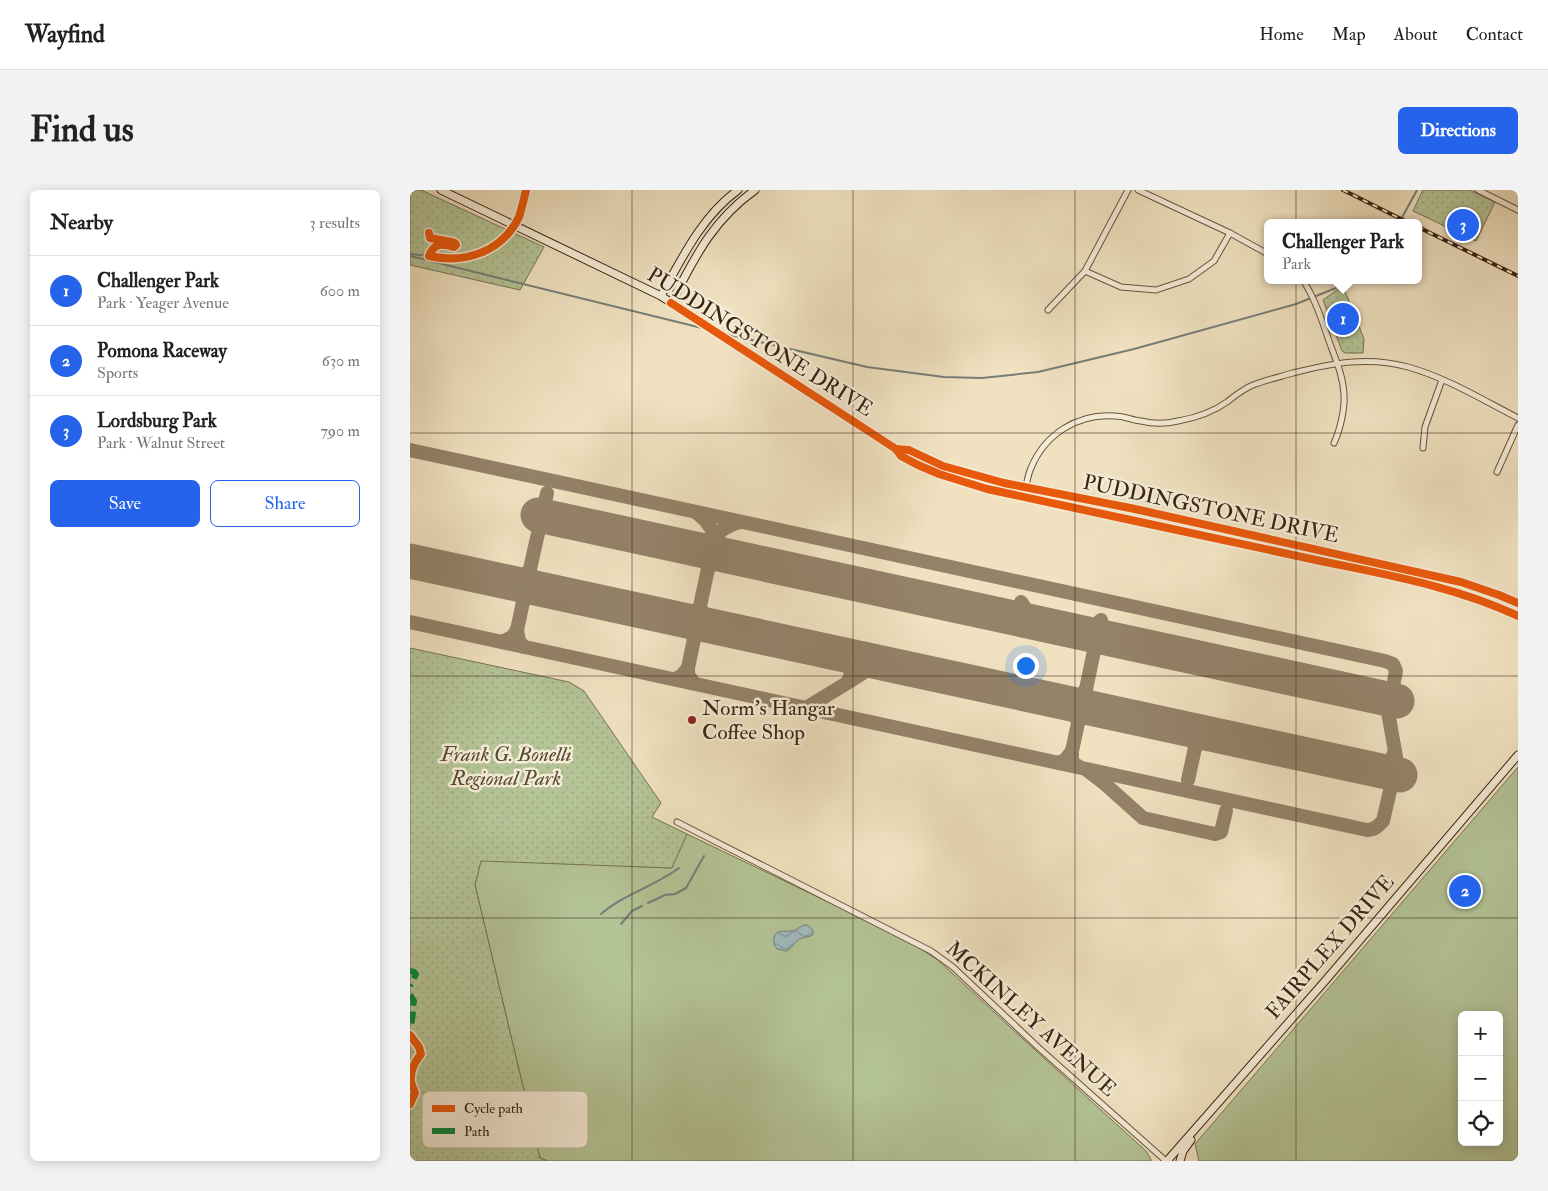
<!DOCTYPE html>
<html lang="en">
<head>
<meta charset="utf-8">
<style>
	body { margin:0; font-family:"IM FELL Double Pica",serif; background:#f2f2f2; color:#222 }
	.controls { position:absolute; right:15px; bottom:15px; display:grid; overflow:hidden; border-radius:8px; box-shadow:0 2px 12px #0003 }
	.controls button { width:45px; height:45px; display:grid; place-items:center; padding:0; border:0; border-bottom:1px solid #e0e0e0; background:#fff; color:#222; font:25px sans-serif }
	.you { position:absolute; left:615px; top:475px; width:18px; height:18px; margin:-12px; border:4px solid #fff; border-radius:50%; background:#1a73e8; box-shadow:0 0 0 8px #1a73e833 }
	.badge { display:grid; place-items:center; width:32px; height:32px; border-radius:50%; background:#2563eb; color:#fff; font-size:16px; font-weight:700 }
	.pin { position:absolute; translate:-50% -50%; border:2px solid #fff; box-shadow:0 1px 5px #0006 }
	.popup { position:absolute; left:854px; top:29px; width:158px; height:65px; box-sizing:border-box; display:grid; place-content:center; border-radius:8px; background:#fff; filter:drop-shadow(0 1px 4px #0005); font-size:16px; white-space:nowrap; color:#767676 }
	.popup b { font-size:19px; color:#222 }
	.popup::after { content:''; position:absolute; left:50%; top:100%; margin-left:-10px; border:10px solid transparent; border-top-color:#fff }
	.list { margin:0; padding:0; list-style:none }
	h2 { display:flex; justify-content:space-between; align-items:center; height:65px; margin:0; padding:0 20px; font-size:21px }
	h2 small { font-size:16px; font-weight:400; color:#767676 }
	.list li { display:grid; grid-template-columns:32px 1fr auto; gap:15px; align-items:center; box-sizing:border-box; height:70px; padding:0 20px; border-top:1px solid #e0e0e0 }
	.list b { display:block; font-size:19px; white-space:nowrap }
	.list p { margin:0; font-size:16px; white-space:nowrap; color:#767676 }
	.list em { font-size:16px; font-style:normal; color:#767676 }
	.actions { display:flex; gap:10px; padding:15px 20px }
	.actions a { flex:1; padding:11px 0; border:1px solid #2563eb; border-radius:8px; text-align:center; font-size:18px; color:#2563eb }
	.actions .main { background:#2563eb; color:#fff }
	.icon { flex:none; width:28px; height:28px; fill:none; stroke:currentColor; stroke-width:2; stroke-linecap:round; stroke-linejoin:round }
	.map { position:relative; flex:none; width:1108px; height:971px; overflow:hidden; border-radius:8px }
	header { display:flex; align-items:center; gap:30px; box-sizing:border-box; height:70px; padding:0 25px; background:#fff; border-bottom:1px solid #e0e0e0 }
	header strong { font-size:24px }
	nav { display:flex; gap:28px; margin-inline-start:auto; font-size:18px }
	.intro { display:flex; align-items:center; justify-content:space-between; box-sizing:border-box; height:120px; padding:0 30px }
	h1 { margin:0; font-size:35px }
	.button { padding:12px 22px; border-radius:8px; background:#2563eb; color:#fff; font-size:18px; font-weight:700 }
	main { display:flex; gap:30px; padding:0 30px }
	aside { flex:1; background:#fff; border-radius:8px; box-shadow:0 2px 12px #0003 }
	.map>svg:first-child { display:block }
	.green { fill:#b4c497; stroke:#767454; fill-rule:evenodd }
	.park { fill:url(#park-dots); stroke:#767454 }
	.water { fill:url(#water-waves); stroke:#767e79 }
	.lines { fill:none; stroke-linecap:round; stroke-linejoin:round }
	.stream { stroke:#767e79; stroke-width:2 }
	.taxiway { stroke:#948269; stroke-width:14 }
	.runway { stroke:#948269; stroke-width:35 }
	.street-casing { stroke:#66533d; stroke-width:7 }
	.secondary-casing { stroke:#382311; stroke-width:9 }
	.street { stroke:#f5ecd7; stroke-width:5 }
	.secondary { stroke:#f5ecd7; stroke-width:7 }
	.rail-casing { stroke:#382311; stroke-width:4 }
	.rail { stroke:#f5ecd7; stroke-width:2; stroke-dasharray:5.5; stroke-linecap:butt }
	.quiet { stroke:#00873e; stroke-width:6; stroke-dasharray:12 6; stroke-linecap:butt }
	.cycleway-casing { stroke:#f5ecd7; stroke-width:11 }
	.cycleway { stroke:#e8590c; stroke-width:8 }
	.grid { fill:none; stroke:#382311; stroke-width:1; stroke-opacity:0.55 }
	.poi-dot { fill:#8f2418; stroke:#f5ecd7; stroke-width:2 }
	.labels { text-anchor:middle; dominant-baseline:central; stroke-width:5; stroke-linejoin:round; paint-order:stroke }
	.street-label { font-size:21px; fill:#382311; stroke:#f5ecd7 }
	.poi-label { font-size:21px; fill:#382311; stroke:#f5ecd7; text-anchor:start }
	.park-label { font-size:21px; font-style:italic; fill:#574b32; stroke:#f5ecd7 }
	.key { fill:#f5ecd7; stroke:#bcb09c; stroke-width:1 }
	.key-label { font-size:14px; fill:#382311 }
</style>
</head>
<body>
<header>
<strong>Wayfind</strong>
<nav><a>Home</a><a>Map</a><a>About</a><a>Contact</a></nav>
</header>
<div class="intro"><h1>Find us</h1><a class="button">Directions</a></div>
<main>
<aside>
<h2>Nearby<small>3 results</small></h2>
<ul class="list">
<li><span class="badge">1</span><div><b>Challenger Park</b><p>Park · Yeager Avenue</p></div><em>600 m</em></li>
<li><span class="badge">2</span><div><b>Pomona Raceway</b><p>Sports</p></div><em>630 m</em></li>
<li><span class="badge">3</span><div><b>Lordsburg Park</b><p>Park · Walnut Street</p></div><em>790 m</em></li>
</ul>
<div class="actions"><a class="main">Save</a><a>Share</a></div>
</aside>
<div class="map">
<svg width="1108" height="971" viewBox="0 0 1108 971">
	<defs>
		<pattern id="park-dots" width="8" height="8" patternUnits="userSpaceOnUse" patternTransform="scale(1.25)"><rect width="8" height="8" fill="#b4c497"/><path d="M2 2h.1M6 6h.1" fill="none" stroke="#9ca881" stroke-width="1.8" stroke-linecap="round"/></pattern>
		<pattern id="water-waves" width="16" height="10" patternUnits="userSpaceOnUse" patternTransform="scale(1.25)"><rect width="16" height="10" fill="#a0babe"/><path d="M0 5q4-4 8 0t8 0" fill="none" stroke="#839799"/></pattern>
	</defs>
	<rect width="100%" height="100%" fill="#f0e2c1"/>
	<filter id="stains"><feTurbulence type="fractalNoise" baseFrequency=".004" numOctaves="4"/><feColorMatrix values="0 0 0 0 .2 0 0 0 0 .09 0 0 0 0 .02 0 0 0 .5 -.17"/></filter>
	<radialGradient id="worn" r=".72"><stop offset=".6" stop-color="#630" stop-opacity="0"/><stop offset="1" stop-color="#630" stop-opacity=".3"/></radialGradient>
	<g class="green">
		<path d="M1108 577V971H789L785 954ZM1052 825H1089V952H1052Z"/>
		<polygon points="277,644 495,749 528,770 613,849 736,961 742,971 138,971 130,968 65,695 71,670 261,678"/>
	</g>
	<g class="park">
		<polygon points="0,0 11,0 134,57 110,100 0,75"/>
		<polygon points="1013,0 1060,0 1085,12 1066,51 1003,21"/>
		<polygon points="933,96 954,149 953,163 935,163 932,161 913,110"/>
		<polygon points="0,458 159,492 174,501 251,613 242,627 277,644 262,678 71,671 65,695 130,968 138,971 0,971"/>
	</g>
	<path class="water" d="M394 735H397L403 740V745C399 747 394 747 390 749 384 752 382 759 376 761L367 759 364 754C362 738 373 742 383 741 387 740 391 736 394 735Z"/>
	<g class="lines">
		<g class="stream">
			<polyline points="989,33 1007,0"/>
			<polyline points="0,64 19,66"/>
			<polyline points="0,66 296,139"/>
			<polyline points="312,143 457,177 534,187 572,188 628,182 724,159 886,114 926,98 935,90"/>
			<polyline points="238,713 255,705 265,704 276,698 294,666"/>
			<path d="M191 724C214 704 245 696 269 678"/>
			<polyline points="211,734 222,721 232,716"/>
		</g>
		<g class="taxiway">
			<path d="M0 260 975 471 983 474 986 481 978 522 986 567V575L973 631C968 636 965 640 957 640L0 432"/>
			<polyline points="287,323 295,330 319,364 324,367"/>
			<path d="M279 358C299 355 311 335 330 332"/>
			<path d="M283 358C292 364 297 368 298 379 306 365 313 368 327 368"/>
			<polyline points="120,379 137,303"/>
			<path d="M133 400C124 394 120 389 120 379L114 388 102 393 109 400 113 412 120 404 133 400"/>
			<polyline points="290,416 298,379"/>
			<polyline points="599,426 608,424 612,418 611,412 620,425 635,434"/>
			<path d="M267 429C278 428 284 426 290 416L294 429 304 437"/>
			<path d="M267 429C277 434 281 438 284 449L291 440 304 437"/>
			<polyline points="107,440 113,412"/>
			<polyline points="671,442 681,450 684,461 693,452 703,449"/>
			<polyline points="671,442 682,439 691,430 693,440 703,449"/>
			<polyline points="92,452 102,447 107,440 109,451 114,457"/>
			<path d="M428 463C441 472 445 478 437 493L464 476 481 475"/>
			<polyline points="278,478 284,449"/>
			<polyline points="265,489 271,486 278,478 278,485 284,493"/>
			<polyline points="676,499 684,461"/>
			<polyline points="656,512 665,521 668,533 673,526 686,519"/>
			<polyline points="659,513 670,507 676,499 677,509 684,518"/>
			<polyline points="396,518 437,493"/>
			<polyline points="773,538 781,545 785,558 793,548 801,544"/>
			<polyline points="662,561 668,533"/>
			<polyline points="648,573 655,570 662,561 662,572 669,577"/>
			<polyline points="678,581 695,594 733,628 805,644 811,642 816,621"/>
			<polyline points="970,581 980,572 984,563"/>
			<polyline points="778,590 785,558"/>
		</g>
		<g class="runway">
			<polyline points="128,325 987,511"/>
			<polyline points="0,371 990,585"/>
		</g>
		<defs>
			<g id="street">
				<polyline points="728,0 820,43 858,64"/>
				<polyline points="1068,0 1108,20"/>
				<polyline points="675,81 711,97 746,100 779,89 804,71 820,43"/>
				<path d="M893 90C905 109 912 130 919 151 925 168 933 185 934 204 935 219 930 240 924 253"/>
				<polyline points="638,120 675,81 718,0"/>
				<polyline points="1013,258 1015,237 1032,190"/>
				<polyline points="1087,282 1108,235"/>
				<path d="M614 307C616 297 617 287 621 278 635 244 668 223 705 226 714 226 722 230 731 231 743 234 756 234 768 231 785 228 803 222 817 212 826 205 833 199 843 195 856 190 869 187 883 183 922 173 958 166 998 177 1037 188 1073 210 1108 228"/>
				<polyline points="267,632 521,761 543,777 629,858 756,971"/>
			</g>
			<g id="secondary">
				<path d="M31 0 251 106 486 259 491 266 508 275 529 284 577 299C682 322 787 344 892 367 965 383 1040 394 1108 426"/>
				<path d="M251 106C272 68 292 26 328 0"/>
				<path d="M261 113C285 67 302 31 345 0"/>
				<polyline points="486,259 499,260 533,276 594,293 725,319 1051,392 1089,405 1108,413"/>
				<polyline points="757,971 915,791 1108,565"/>
				<polyline points="770,971 773,961 781,950"/>
			</g>
		</defs>
		<use href="#street" class="street-casing"/>
		<use href="#secondary" class="secondary-casing"/>
		<use href="#street" class="street"/>
		<use href="#secondary" class="secondary"/>
		<defs>
			<g id="rail">
				<polyline points="933,0 999,33"/>
				<polyline points="1008,37 1108,86"/>
			</g>
		</defs>
		<use href="#rail" class="rail-casing"/>
		<use href="#rail" class="rail"/>
		<g class="quiet">
			<polyline points="0,781 4,782 6,784 0,796"/>
			<path d="M0 805 4 811C2 820 4 828 0 837"/>
		</g>
		<defs>
			<g id="cycleway">
				<path d="M19 43 20 48 42 52 45 53 46 55 44 57C32 53 24 53 19 66 55 74 92 62 109 27 112 18 114 9 116 0"/>
				<path d="M261 113 486 259 491 266 508 275 529 284 577 299C682 322 787 344 892 367 965 383 1040 394 1108 426"/>
				<polyline points="486,259 499,260 533,276 594,293 725,319 1051,392 1089,405 1108,413"/>
				<path d="M0 845 9 857 11 864C5 872 0 880 1 891 1 895 4 899 5 903L0 914"/>
			</g>
		</defs>
		<use href="#cycleway" class="cycleway-casing"/>
		<use href="#cycleway" class="cycleway"/>
	</g>
	<path class="grid" d="M222 0V971M443 0V971M665 0V971M886 0V971M0 243H1108M0 486H1108M0 728H1108"/>
	<circle class="poi-dot" cx="282" cy="530" r="5"/>
	<g class="labels">
		<g class="street-label">
			<text transform="translate(350 152) rotate(32)">PUDDINGSTONE DRIVE</text>
			<text transform="translate(801 319) rotate(12)">PUDDINGSTONE DRIVE</text>
			<text transform="translate(920 757) rotate(-49)">FAIRPLEX DRIVE</text>
			<text transform="translate(621 829) rotate(42)">MCKINLEY AVENUE</text>
		</g>
		<g class="poi-label">
			<text x="292" y="518">Norm's Hangar<tspan x="292" dy="24">Coffee Shop</tspan></text>
		</g>
		<g class="park-label">
			<text x="96" y="564">Frank G. Bonelli<tspan x="96" dy="24">Regional Park</tspan></text>
		</g>
	</g>
	<rect x="12" y="901" width="166" height="57" rx="8" class="key"/>
	<rect x="22" y="915" width="23" height="7" fill="#e8590c"/>
	<rect x="22" y="938" width="23" height="6" fill="#00873e"/>
	<g class="key-label">
		<text x="54" y="923">Cycle path</text>
		<text x="54" y="946">Path</text>
	</g>
	<rect width="100%" height="100%" filter="url(#stains)"/>
	<rect width="100%" height="100%" fill="url(#worn)"/>
</svg>
<div class="controls">
<button>+</button>
<button>−</button>
<button><svg class="icon" aria-label="locate" viewBox="0 0 24 24"><circle cx="12" cy="12" r="6"/><path d="M12 2v4M12 18v4M2 12h4M18 12h4"/></svg></button>
</div>
<div class="you"></div>
<div class="pin badge" style="left:933px;top:129px">1</div>
<div class="popup"><b>Challenger Park</b>Park</div>
<div class="pin badge" style="left:1055px;top:701px">2</div>
<div class="pin badge" style="left:1053px;top:35px">3</div>
</div>
</main>
</body>
</html>
